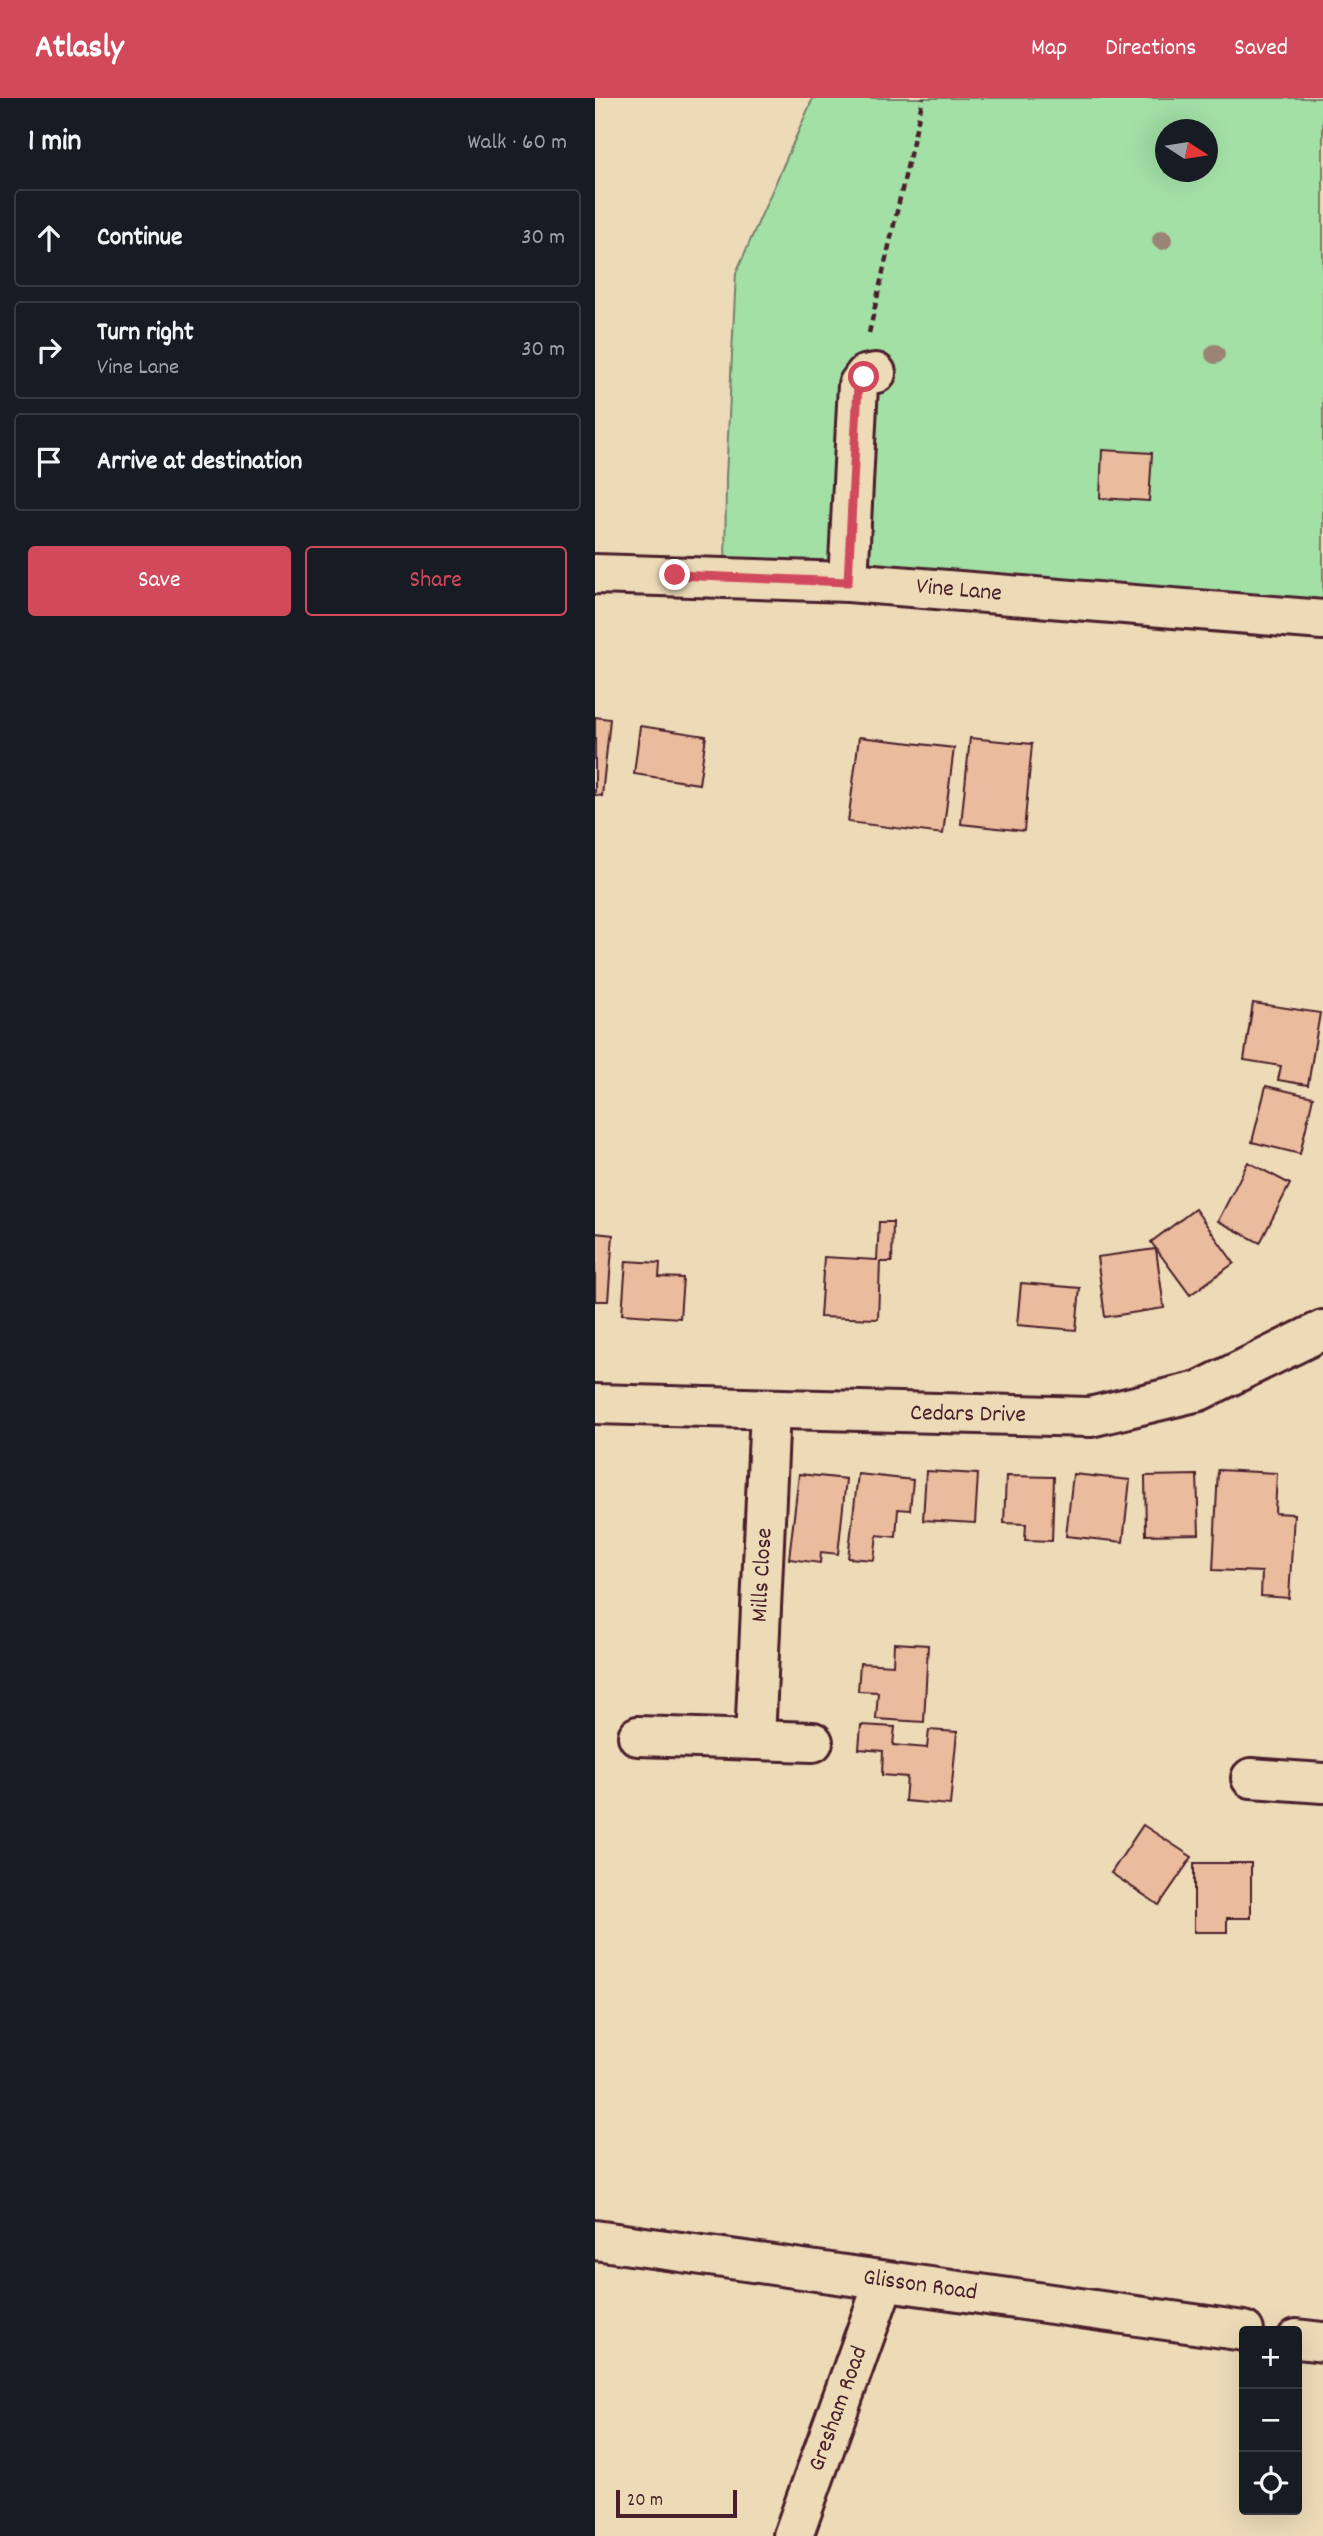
<!DOCTYPE html>
<html lang="en">
<head>
<meta charset="utf-8">
<style>
	body { margin:0; font-family:Dekko,sans-serif; background:#20242c; color:#f1f3f6 }
	.controls { position:absolute; right:21px; bottom:21px; display:grid; overflow:hidden; border-radius:7px; box-shadow:0 7px 28px #0002 }
	.controls button { width:63px; height:63px; display:grid; place-items:center; padding:0; border:0; border-bottom:2px solid #363941; background:#171b24; color:#f1f3f6; font:35px sans-serif }
	.compass { position:absolute; left:560px; top:21px; width:63px; height:63px; border-radius:50%; background:#171b24; box-shadow:0 7px 28px #0002; rotate:102deg }
	.scale { position:absolute; left:21px; bottom:18px; width:121px; box-sizing:border-box; padding-left:7px; border:4px solid #4a1f2b; border-top:0; font-size:19px; line-height:24px; white-space:nowrap; color:#4a1f2b; -webkit-text-stroke:5px #eddbb8; paint-order:stroke }
	.stop { position:absolute; width:21px; height:21px; margin:-16px; border:5px solid #d1495b; border-radius:50%; background:#fff }
	.stop.end { background:#d1495b; border-color:#fff; box-shadow:0 2px 7px #0008 }
	.list { margin:0; padding:0; list-style:none }
	h2 { display:flex; justify-content:space-between; align-items:center; height:91px; margin:0; padding:0 28px; font-size:30px }
	h2 small { font-size:23px; font-weight:400; color:#9ea1a6 }
	.list li { display:grid; grid-template-columns:46px 1fr auto; gap:21px; align-items:center; box-sizing:border-box; height:98px; margin:0 14px 14px; padding:0 14px; border:2px solid #363941; border-radius:7px }
	.list b { display:block; font-size:26px; white-space:nowrap }
	.list p { margin:0; font-size:23px; white-space:nowrap; color:#9ea1a6 }
	.list em { font-size:23px; font-style:normal; color:#9ea1a6 }
	.actions { display:flex; gap:14px; padding:21px 28px }
	.actions a { flex:1; padding:16px 0; border:2px solid #d1495b; border-radius:7px; text-align:center; font-size:24px; color:#d1495b }
	.actions .main { background:#d1495b; color:#fff }
	.icon { flex:none; width:38px; height:38px; fill:none; stroke:currentColor; stroke-width:2; stroke-linecap:round; stroke-linejoin:round }
	.map { position:relative; flex:none; width:728px; height:2438px; overflow:hidden }
	header { display:flex; align-items:center; gap:42px; box-sizing:border-box; height:98px; padding:0 35px; background:#d1495b; color:#fff }
	header strong { font-size:33px }
	nav { display:flex; gap:38px; margin-inline-start:auto; font-size:24px }
	main { display:flex }
	aside { flex:1; background:#171b24 }
	.map>svg:first-child { display:block }
	.green { fill:#a3e0a6; stroke:#768068; stroke-width:2; fill-rule:evenodd }
	.building { fill:#eabc9d; stroke:#4a1f2b; stroke-width:2 }
	.lines { fill:none; stroke-linecap:round; stroke-linejoin:round }
	.minor-casing { stroke:#4a1f2b; stroke-width:44 }
	.path { stroke:#4a1f2b; stroke-width:4.5; stroke-dasharray:7 5; stroke-linecap:butt }
	.minor { stroke:#eddbb8; stroke-width:38 }
	.tree { fill:#9a8474 }
	.route { stroke:#d1495b; stroke-width:9 }
	.labels { text-anchor:middle; dominant-baseline:central; stroke-width:5; stroke-linejoin:round; paint-order:stroke }
	.street-label { font-size:24px; fill:#4a1f2b; stroke:#eddbb8 }
</style>
</head>
<body>
<header>
<strong>Atlasly</strong>
<nav><a>Map</a><a>Directions</a><a>Saved</a></nav>
</header>
<main>
<aside>
<h2>1 min<small>Walk · 60 m</small></h2>
<ul class="list">
<li><svg class="icon" aria-label="ahead" viewBox="0 0 24 24"><path d="M12 20V5M6 11l6-6 6 6"/></svg><div><b>Continue</b></div><em>30 m</em></li>
<li><svg class="icon" aria-label="right" viewBox="0 0 24 24"><path d="M7 20v-9h11M14 6l5 5-5 5"/></svg><div><b>Turn right</b><p>Vine Lane</p></div><em>30 m</em></li>
<li><svg class="icon" aria-label="arrive" viewBox="0 0 24 24"><path d="M6 21V4h12l-3 4 3 4H6"/></svg><div><b>Arrive at destination</b></div></li>
</ul>
<div class="actions"><a class="main">Save</a><a>Share</a></div>
</aside>
<div class="map">
<svg width="728" height="2438" viewBox="0 0 728 2438">
	<rect width="100%" height="100%" fill="#eddbb8"/>
	<filter id="ink" filterUnits="userSpaceOnUse"><feTurbulence type="fractalNoise" baseFrequency=".0143" numOctaves="2"/><feDisplacementMap in="SourceGraphic" scale="14" xChannelSelector="R" yChannelSelector="G"/><feConvolveMatrix kernelMatrix="1 2 1 2 8 2 1 2 1" color-interpolation-filters="sRGB"/></filter>
	<g filter="url(#ink)">
		<path class="green" d="M218 0H728V504L130 479 131 379 141 175ZM570 32H612V74H570Z"/>
		<g class="building">
			<polygon points="507,352 557,355 554,403 505,400"/>
			<polygon points="0,619 15,621 7,698 0,697"/>
			<polygon points="45,628 111,638 104,686 39,676"/>
			<polygon points="264,639 359,650 348,736 253,724"/>
			<polygon points="375,640 437,646 429,733 366,726"/>
			<polygon points="658,905 725,915 713,987 683,982 686,968 649,962"/>
			<polygon points="671,988 718,999 705,1056 657,1044"/>
			<polygon points="653,1064 695,1086 665,1145 623,1123"/>
			<polygon points="600,1111 639,1165 595,1197 556,1144"/>
			<polygon points="284,1124 298,1124 297,1164 285,1164 283,1221 225,1219 229,1159 282,1162"/>
			<polygon points="0,1135 18,1137 13,1203 0,1203"/>
			<polygon points="561,1151 569,1210 510,1219 502,1159"/>
			<polygon points="31,1163 65,1165 64,1179 88,1180 85,1220 27,1216"/>
			<polygon points="426,1185 485,1190 481,1232 422,1227"/>
			<polygon points="623,1372 682,1375 680,1415 699,1416 694,1500 666,1498 667,1474 618,1472"/>
			<polygon points="331,1373 383,1376 380,1425 328,1422"/>
			<polygon points="204,1376 251,1381 243,1456 226,1454 225,1465 194,1461"/>
			<polygon points="263,1376 318,1382 315,1412 303,1411 301,1439 282,1437 279,1462 253,1460"/>
			<polygon points="478,1376 535,1382 528,1444 471,1438"/>
			<polygon points="602,1377 604,1436 551,1437 550,1378"/>
			<polygon points="411,1378 459,1379 457,1443 430,1442 431,1426 409,1425"/>
			<polygon points="299,1545 333,1547 329,1624 281,1621 283,1594 263,1593 265,1565 298,1567"/>
			<polygon points="266,1627 300,1629 298,1647 332,1650 334,1632 362,1634 355,1707 310,1703 312,1679 287,1677 288,1653 264,1651"/>
			<polygon points="548,1727 597,1759 564,1807 516,1775"/>
			<polygon points="599,1765 656,1765 656,1820 632,1820 632,1834 599,1834"/>
		</g>
		<g class="lines">
			<defs>
				<g id="minor">
					<polyline points="0,476 253,484 728,522"/>
					<polyline points="253,484 263,287 270,277 281,275"/>
					<polyline points="0,1306 495,1319 604,1293 728,1232"/>
					<polyline points="43,1638 218,1644"/>
					<polyline points="160,1642 175,1312"/>
					<polyline points="656,1680 728,1685"/>
					<polyline points="0,2142 649,2233"/>
					<polyline points="702,2241 728,2244"/>
					<polyline points="198,2438 289,2184"/>
				</g>
			</defs>
			<use href="#minor" class="minor-casing"/>
			<polyline class="path" points="274,235 328,0"/>
			<use href="#minor" class="minor"/>
		</g>
		<g class="tree">
			<circle cx="567" cy="142" r="10"/>
			<circle cx="620" cy="256" r="10"/>
		</g>
	</g>
	<g class="lines" filter="url(#ink)">
		<polyline class="route" points="80,477 253,484 263,287 269,279"/>
	</g>
	<g class="labels">
		<g class="street-label">
			<text transform="translate(364 493) rotate(5)">Vine Lane</text>
			<text transform="translate(373 1317) rotate(1)">Cedars Drive</text>
			<text transform="translate(168 1477) rotate(-87)">Mills Close</text>
			<text transform="translate(325 2188) rotate(8)">Glisson Road</text>
			<text transform="translate(244 2311) rotate(-70)">Gresham Road</text>
		</g>
	</g>
</svg>
<div class="controls">
<button>+</button>
<button>−</button>
<button><svg class="icon" aria-label="locate" viewBox="0 0 24 24"><circle cx="12" cy="12" r="6"/><path d="M12 2v4M12 18v4M2 12h4M18 12h4"/></svg></button>
</div>
<svg class="compass" viewBox="-18 -18 36 36"><path d="M0-13l5 13h-10z" fill="#e53935"/><path d="M0 13l5-13h-10z" fill="#9ea1a6"/></svg>
<div class="scale">20 m</div>
<div class="stop" style="left:269px;top:279px"></div>
<div class="stop end" style="left:80px;top:477px"></div>
</div>
</main>
</body>
</html>
